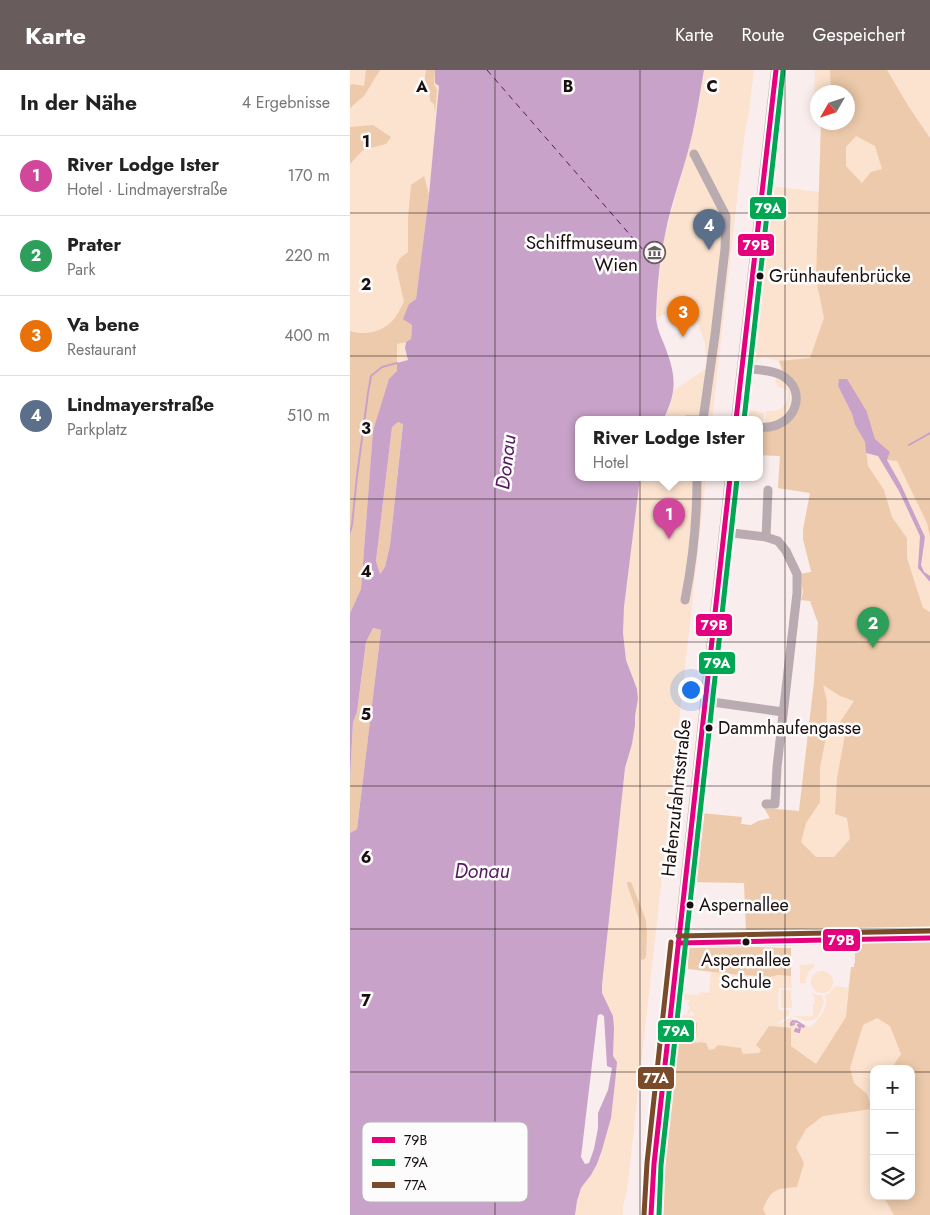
<!DOCTYPE html>
<html lang="de">
<head>
<meta charset="utf-8">
<style>
	body { margin:0; font-family:Jost,sans-serif; background:#f2f2f2; color:#222 }
	.controls { position:absolute; right:15px; bottom:15px; display:grid; overflow:hidden; border-radius:10px; box-shadow:0 2px 12px #0003 }
	.controls button { width:45px; height:45px; display:grid; place-items:center; padding:0; border:0; border-bottom:1px solid #e0e0e0; background:#fff; color:#222; font:25px sans-serif }
	.compass { position:absolute; left:460px; top:15px; width:45px; height:45px; border-radius:50%; background:#fff; box-shadow:0 2px 12px #0003; rotate:231deg }
	.you { position:absolute; left:340px; top:619px; width:18px; height:18px; margin:-12px; border:4px solid #fff; border-radius:50%; background:#1a73e8; box-shadow:0 0 0 8px #1a73e833 }
	.badge { display:grid; place-items:center; width:32px; height:32px; border-radius:50%; background:#685c5d; color:#fff; font-size:16px; font-weight:700 }
	.pin { position:absolute; translate:-50% -41px; filter:drop-shadow(0 1px 2px #0008) }
	.pin::after { content:''; position:absolute; top:26px; width:18px; height:15px; background:inherit; clip-path:polygon(0 0,100% 0,50% 100%) }
	.popup { position:absolute; left:225px; top:346px; width:188px; height:65px; box-sizing:border-box; display:grid; place-content:center; border-radius:10px; background:#fff; filter:drop-shadow(0 1px 4px #0005); font-size:16px; white-space:nowrap; color:#767676 }
	.popup b { font-size:19px; color:#222 }
	.popup::after { content:''; position:absolute; left:50%; top:100%; margin-left:-10px; border:10px solid transparent; border-top-color:#fff }
	.list { margin:0; padding:0; list-style:none }
	h2 { display:flex; justify-content:space-between; align-items:center; height:65px; margin:0; padding:0 20px; font-size:21px }
	h2 small { font-size:16px; font-weight:400; color:#767676 }
	.list li { display:grid; grid-template-columns:32px 1fr auto; gap:15px; align-items:center; box-sizing:border-box; height:80px; padding:0 20px; border-top:1px solid #e0e0e0 }
	.list b { display:block; font-size:19px; white-space:nowrap }
	.list p { margin:0; font-size:16px; white-space:nowrap; color:#767676 }
	.list em { font-size:16px; font-style:normal; color:#767676 }
	.icon { flex:none; width:28px; height:28px; fill:none; stroke:currentColor; stroke-width:2; stroke-linecap:round; stroke-linejoin:round }
	.map { position:relative; flex:none; width:580px; height:1145px; overflow:hidden }
	header { display:flex; align-items:center; gap:30px; box-sizing:border-box; height:70px; padding:0 25px; background:#685c5d; color:#fff }
	header strong { font-size:24px }
	nav { display:flex; gap:28px; margin-inline-start:auto; font-size:18px }
	main { display:flex }
	aside { flex:1; background:#fff }
	.map>svg:first-child { display:block }
	.green { fill:#fce3cf; fill-rule:evenodd }
	.forest { fill:#edcaab; fill-rule:evenodd }
	.water { fill:#c8a2c9; fill-rule:evenodd }
	.lines { fill:none; stroke-linecap:round; stroke-linejoin:round }
	.stream { stroke:#c8a2c9; stroke-width:2 }
	.ferry { stroke:#551a5e; stroke-width:1; stroke-dasharray:6 5; stroke-linecap:butt }
	.minor { stroke:#baabb1; stroke-width:9 }
	.major { stroke:#beacb2; stroke-width:10 }
	.bus-1-casing { stroke:#fcfcfc; stroke-width:9 }
	.bus-2-casing { stroke:#fcfcfc; stroke-width:9 }
	.bus-3-casing { stroke:#fcfcfc; stroke-width:9 }
	.bus-1 { stroke:#e5007d; stroke-width:5 }
	.bus-2 { stroke:#00a651; stroke-width:5 }
	.bus-3 { stroke:#7a4b2a; stroke-width:5 }
	.grid { fill:none; stroke:#1a0e0f; stroke-width:1; stroke-opacity:0.55 }
	.bus-dot { fill:#1a0e0f; stroke:#fcfcfc; stroke-width:2 }
	.labels { text-anchor:middle; dominant-baseline:central; stroke-width:5; stroke-linejoin:round; paint-order:stroke }
	.bus-label { font-size:18px; fill:#1a0e0f; stroke:#fcfcfc; text-anchor:start }
	.poi-label { font-size:19px; fill:#1a0e0f; stroke:#fcfcfc; text-anchor:end }
	.street-label { font-size:19px; fill:#1a0e0f; stroke:#fcfcfc }
	.water-label { font-size:20px; font-style:italic; fill:#551a5e; stroke:#fcfcfc }
	.key { fill:#fcfcfc; stroke:#b8b5b5; stroke-width:1 }
	.key-label { font-size:14px; fill:#1a0e0f }
	.grid-label { font-size:16px; text-anchor:middle; font-weight:bold; fill:#1a0e0f; stroke:#fcfcfc; stroke-width:5; stroke-linejoin:round; paint-order:stroke }
	.line-badge { stroke:#fcfcfc; stroke-width:2 }
	.badge-label { font-size:14px; text-anchor:middle; font-weight:bold; fill:#fff }
</style>
</head>
<body>
<header>
<strong>Karte</strong>
<nav><a>Karte</a><a>Route</a><a>Gespeichert</a></nav>
</header>
<main>
<aside>
<h2>In der Nähe<small>4 Ergebnisse</small></h2>
<ul class="list">
<li><span class="badge" style="background:#d1479c">1</span><div><b>River Lodge Ister</b><p>Hotel · Lindmayerstraße</p></div><em>170 m</em></li>
<li><span class="badge" style="background:#2e9e5b">2</span><div><b>Prater</b><p>Park</p></div><em>220 m</em></li>
<li><span class="badge" style="background:#e8710a">3</span><div><b>Va bene</b><p>Restaurant</p></div><em>400 m</em></li>
<li><span class="badge" style="background:#5c6f8a">4</span><div><b>Lindmayerstraße</b><p>Parkplatz</p></div><em>510 m</em></li>
</ul>
</aside>
<div class="map">
<svg width="580" height="1145" viewBox="0 0 580 1145">
	<rect width="100%" height="100%" fill="#faedee"/>
	<g class="green">
		<polygon points="0,0 85,0 85,13 89,16 79,125 66,229 59,234 62,255 58,290 39,309 0,543"/>
		<polygon points="354,0 404,0 399,43 396,56 393,77 362,350 313,350 320,336 324,320 357,298 355,274 338,223 317,243 306,248 309,208 314,169 346,50"/>
		<path d="M465 0H580V1145H308L309 1102H312V1100L310 1099 327 944 344 946V943L340 942V944H337L338 940 340 938 338 935 339 930 328 929 329 920H335V924L349 925 350 922 359 923 361 901 380 904 420 907 428 905 441 906 442 918H429L428 940H439V945L428 953 430 954 441 948 460 957C467 952 475 942 476 933 476 931 475 928 475 925L480 923 485 916 498 918 501 897H504V893H505V883H501L503 866 384 862 396 860 394 813 342 812 350 743 392 747 391 754 418 758 420 748 414 738 449 741 464 612 468 553 460 531 451 530 453 522 450 504 461 502V501L453 469V460L460 423 428 418 430 386 409 385 420 361 434 356 449 331 433 302 429 291 412 287 405 293 399 291 418 116 469 122 471 53 498 52V22H468L467 24H464ZM524 999H561V1126H524Z"/>
		<path d="M426 308C444 313 445 337 431 348 426 352 421 352 415 353L416 341C431 342 440 336 437 320L427 316V314L425 312Z"/>
		<polygon points="396,340 414,343 413,353 409,353 409,350 392,350"/>
		<polygon points="290,408 356,408 277,1122 273,1136 273,1145 225,1145 227,1130 231,1118 241,1105 247,1094 252,1080 261,1048 265,1013 263,986 264,958 263,946 252,923 252,915 275,698 282,674 285,655 285,646 288,629 287,619 276,590 273,563 274,537"/>
		<path d="M464 894 465 897C458 900 456 906 456 913H450V895Z"/>
		<circle cx="472" cy="912" r="11"/>
		<polygon points="431,920 441,920 442,938 431,938"/>
		<polygon points="462,922 467,925 472,925 474,932 468,947 462,951 460,950 456,951 444,946 463,946 463,934 465,934 464,925 463,925"/>
	</g>
	<g class="forest">
		<polygon points="16,0 30,0 14,26 0,38 0,15 3,14 14,16"/>
		<polygon points="76,0 85,0 84,14 87,20 85,43 84,34 80,31 79,20 74,15"/>
		<path d="M480 0H537L559 37 580 68V466L577 453 547 391 537 390 540 382 525 369 517 342 488 316 502 344 505 355 515 372 518 396 534 420 542 447 557 468V488L573 538 580 542V1145H544L533 1126H561V999H541L551 984 540 956 527 948 513 955 500 998 504 1013 517 1024 522 1039 473 1046 456 1059 446 1077 454 1093 447 1117C426 1119 422 1118 413 1139L416 1145H308L309 1102H312V1099H310L326 954 331 949 347 953 346 967 342 971 346 973 350 972 356 973 359 980 364 979 368 975 391 978 393 984 409 983 411 980 406 975 419 956 441 958V976L466 994 496 947 501 897H504V893H505V883H501L502 866 389 868 384 862 396 860 394 813 342 812 350 743 392 747 391 754 401 755 408 751 420 748 414 738 449 741 464 612 468 553 460 531 451 530 453 522 450 504 461 502V501L453 469V460L460 423 428 418 430 386 409 385V360L420 361 434 356 449 331 433 302 429 291 460 288 474 248 466 209 471 53 498 52V22H481ZM506 66 525 76 532 99 521 102 512 113 496 96V77ZM473 615 490 626 504 631 484 661 496 660 487 708 485 744 497 748 500 769 484 787H466L451 772 456 753 470 732V697L476 668 477 631Z"/>
		<polygon points="23,55 41,67 36,74 13,80 0,94 0,57"/>
		<path d="M74 106 79 125 66 229 59 234 62 255 61 269 56 272 47 274V301L23 361 11 519 0 543V261C16 266 33 262 44 249 48 244 51 237 54 232L46 196 50 188 58 182V148L61 115Z"/>
		<polygon points="48,352 53,353 40,475 35,497 30,504 26,491 42,357"/>
		<polygon points="23,558 31,560 7,759 0,763 0,710 3,651 7,642 16,572"/>
		<polygon points="277,812 281,812 296,850 297,863 296,887 293,890 291,889 291,862 289,849 277,814"/>
		<polygon points="407,877 441,878 441,906 428,905 420,907 380,904 338,899 338,892 334,883 338,878 344,878"/>
	</g>
	<g class="water">
		<path d="M85 0H354C349 29 345 57 337 85 329 113 319 141 314 170 309 194 307 220 306 245 306 255 310 265 314 274 326 305 328 320 313 350H229V408H290L274 537 273 563 276 590 287 619 288 629 285 646V655L282 674 275 698 252 915V923L263 946 264 958 263 986 267 992 265 1013 261 1048 252 1080 247 1094 241 1105 231 1118 227 1131 225 1145H0V763L7 759 31 560 23 558 16 572 7 642 3 652 0 710V543L11 519 23 361 39 309 47 301V293L58 290 55 278 56 272 61 269 62 255 53 249 59 234 66 229 79 125 89 16 85 13ZM48 352 53 354 40 475 35 497 30 504 26 491 42 357ZM251 944 254 946 257 996 262 998 258 1020 248 1043V1058L244 1079 239 1093 235 1094 231 1087 247 952 248 945Z"/>
		<polygon points="489,309 497,309 517,342 525,369 540,382 537,390 551,415 575,467 571,495 574,502 580,506 580,512 568,498 570,466 549,421 528,386 516,383 515,372 505,355 502,344 488,316"/>
	</g>
	<g class="lines">
		<g class="stream">
			<polyline points="559,375 580,363"/>
			<polyline points="0,462 2,455 7,406 18,323 21,306 32,297 47,293"/>
			<path d="M446 951 454 956 453 957C452 956 451 955 449 955L450 957V955C450 955 449 955 448 955L450 958 449 962"/>
			<polyline points="444,954 441,955 441,953 443,951 445,952"/>
			<polyline points="449,962 445,961 446,959 449,960"/>
		</g>
		<polyline class="ferry" points="137,0 301,189"/>
		<g class="minor">
			<polyline points="344,84 376,146 375,179 365,265 353,350"/>
			<path d="M392 298C404 300 419 299 431 305 460 320 445 361 409 357"/>
			<polyline points="337,350 351,350"/>
			<polyline points="374,462 416,467 428,471 436,481 447,504 447,523 427,697 425,734 416,734"/>
			<polyline points="416,467 418,420"/>
			<path d="M335 530C343 490 347 448 347 408"/>
			<polyline points="355,631 433,642"/>
			<polyline points="328,873 580,868"/>
		</g>
		<g class="major">
			<polyline points="386,350 426,0"/>
			<polyline points="301,1145 304,1094 380,408"/>
		</g>
		<defs>
			<g id="bus-1">
				<polyline points="386,350 426,0"/>
				<polyline points="328,873 580,868"/>
				<polyline points="301,1145 304,1094 380,408"/>
			</g>
			<g id="bus-2">
				<polyline points="394,350 433,1"/>
				<polyline points="309,1145 311,1095 387,409"/>
			</g>
			<g id="bus-3">
				<polyline points="328,866 580,861"/>
				<polyline points="294,1145 297,1093 321,872"/>
			</g>
		</defs>
		<use href="#bus-1" class="bus-1-casing"/>
		<use href="#bus-2" class="bus-2-casing"/>
		<use href="#bus-3" class="bus-3-casing"/>
		<use href="#bus-1" class="bus-1"/>
		<use href="#bus-2" class="bus-2"/>
		<use href="#bus-3" class="bus-3"/>
	</g>
	<path class="grid" d="M145 0V1145M290 0V1145M435 0V1145M0 143H580M0 286H580M0 429H580M0 572H580M0 716H580M0 859H580M0 1002H524M561 1002H580"/>
	<defs>
		<symbol id="museum-ring" viewBox="-11 -11 22 22"><circle r="9.5" fill="#fcfcfc" stroke="#685c5d" stroke-width="1.5"/><path d="M0-6L6-3V-2H-6V-3ZM-5-1h2V3h-2ZM-1-1h2V3h-2ZM3-1h2V3H3ZM-6 4H6V6H-6Z" fill="#685c5d"/></symbol>
	</defs>
	<g fill-rule="evenodd">
		<use href="#museum-ring" x="292" y="170" width="25" height="25"/>
	</g>
	<g class="bus-dot">
		<circle cx="410" cy="206" r="4.5"/>
		<circle cx="359" cy="658" r="4.5"/>
		<circle cx="340" cy="835" r="4.5"/>
		<circle cx="396" cy="872" r="4.5"/>
	</g>
	<g class="labels">
		<g class="bus-label">
			<text x="419" y="206">Grünhaufenbrücke</text>
			<text x="368" y="658">Dammhaufengasse</text>
			<text x="349" y="835">Aspernallee</text>
			<text x="396" y="890" text-anchor="middle">Aspernallee<tspan x="396" dy="22">Schule</tspan></text>
		</g>
		<g class="poi-label">
			<text x="288" y="172">Schiffmuseum<tspan x="288" dy="22">Wien</tspan></text>
		</g>
		<g class="street-label">
			<text transform="translate(326 728) rotate(-84)">Hafenzufahrtsstraße</text>
		</g>
		<g class="water-label">
			<text transform="translate(156 392) rotate(-83)">Donau</text>
			<text x="132" y="801">Donau</text>
		</g>
	</g>
	<rect x="12" y="1052" width="166" height="80" rx="8" class="key"/>
	<rect x="22" y="1067" width="23" height="6" fill="#e5007d"/>
	<rect x="22" y="1089" width="23" height="7" fill="#00a651"/>
	<rect x="22" y="1112" width="23" height="6" fill="#7a4b2a"/>
	<g class="key-label">
		<text x="54" y="1075">79B</text>
		<text x="54" y="1097">79A</text>
		<text x="54" y="1120">77A</text>
	</g>
	<g class="grid-label">
		<text x="72" y="22">A</text>
		<text x="218" y="22">B</text>
		<text x="362" y="22">C</text>
		<text x="16" y="77">1</text>
		<text x="16" y="220">2</text>
		<text x="16" y="364">3</text>
		<text x="16" y="507">4</text>
		<text x="16" y="650">5</text>
		<text x="16" y="793">6</text>
		<text x="16" y="936">7</text>
	</g>
	<g class="line-badge">
		<rect x="399" y="126" width="38" height="24" rx="5" fill="#00a651"/>
		<rect x="387" y="163" width="38" height="24" rx="5" fill="#e5007d"/>
		<rect x="345" y="543" width="38" height="24" rx="5" fill="#e5007d"/>
		<rect x="348" y="581" width="38" height="24" rx="5" fill="#00a651"/>
		<rect x="472" y="858" width="39" height="24" rx="5" fill="#e5007d"/>
		<rect x="307" y="949" width="38" height="24" rx="5" fill="#00a651"/>
		<rect x="287" y="996" width="38" height="24" rx="5" fill="#7a4b2a"/>
	</g>
	<g class="badge-label">
		<text x="418" y="143">79A</text>
		<text x="406" y="180">79B</text>
		<text x="364" y="560">79B</text>
		<text x="367" y="598">79A</text>
		<text x="491" y="875">79B</text>
		<text x="326" y="966">79A</text>
		<text x="306" y="1013">77A</text>
	</g>
</svg>
<div class="controls">
<button>+</button>
<button>−</button>
<button><svg class="icon" aria-label="layers" viewBox="0 0 24 24"><path d="M12 4l9 5-9 5-9-5zM3 14l9 5 9-5"/></svg></button>
</div>
<svg class="compass" viewBox="-18 -18 36 36"><path d="M0-13l5 13h-10z" fill="#e53935"/><path d="M0 13l5-13h-10z" fill="#767676"/></svg>
<div class="you"></div>
<div class="pin badge" style="left:319px;top:469px;background:#d1479c">1</div>
<div class="popup"><b>River Lodge Ister</b>Hotel</div>
<div class="pin badge" style="left:523px;top:578px;background:#2e9e5b">2</div>
<div class="pin badge" style="left:333px;top:267px;background:#e8710a">3</div>
<div class="pin badge" style="left:359px;top:180px;background:#5c6f8a">4</div>
</div>
</main>
</body>
</html>
